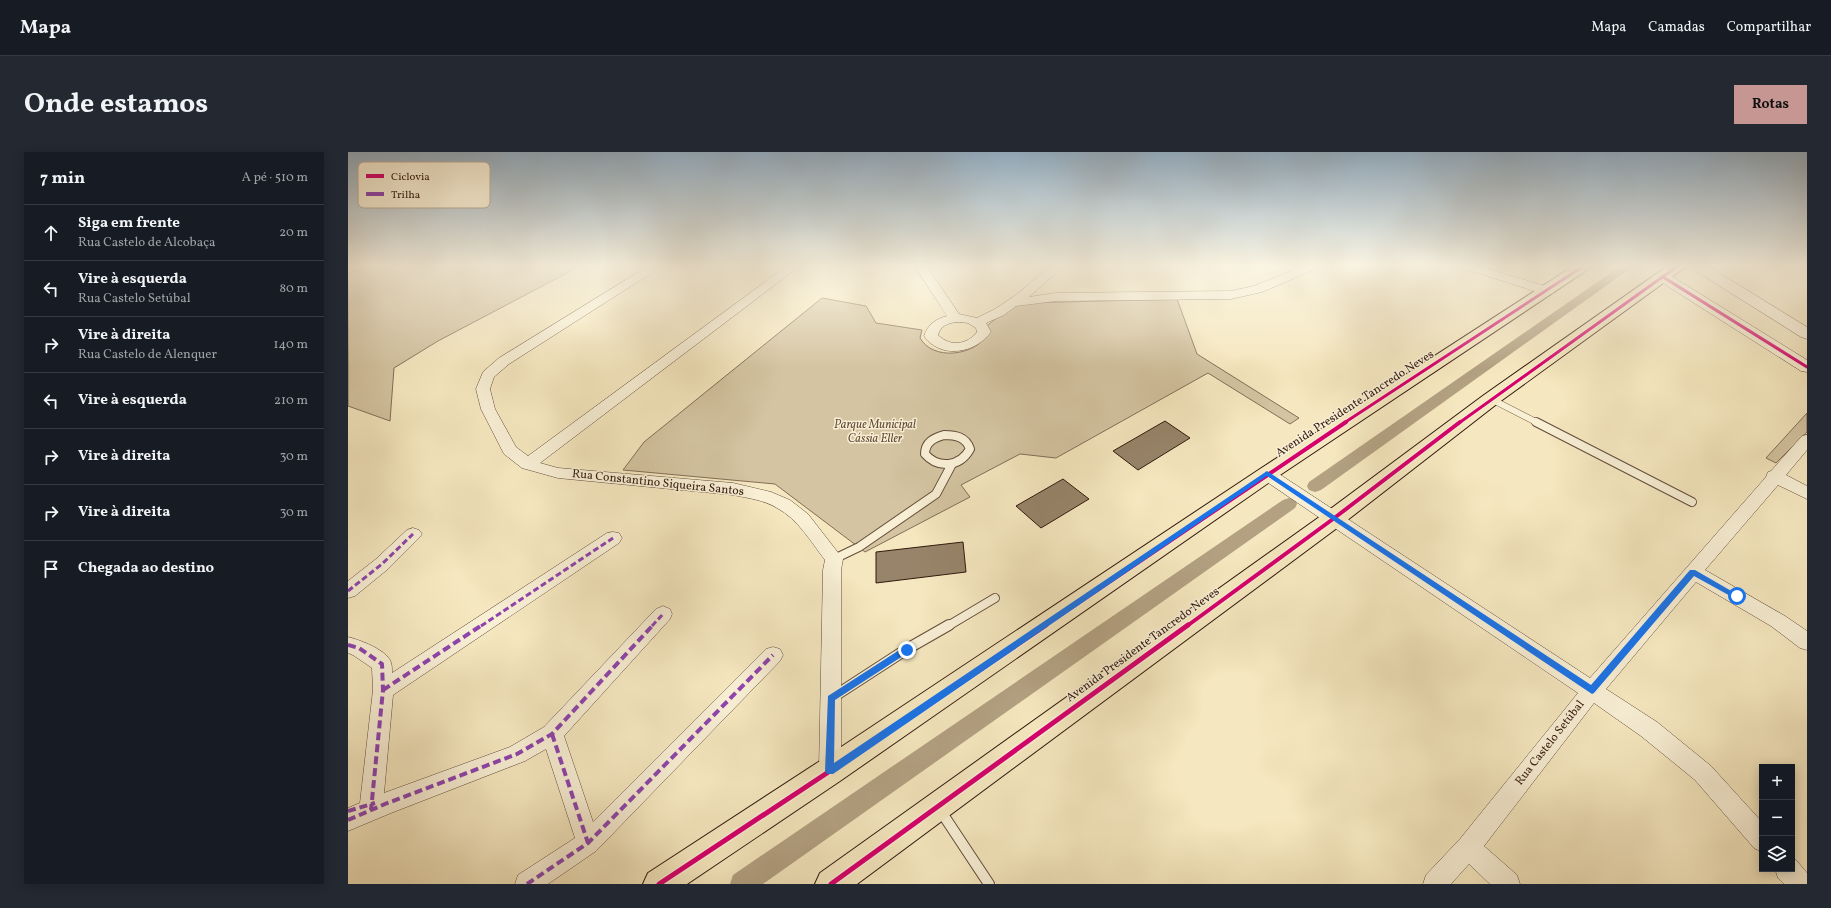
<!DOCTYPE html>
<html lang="pt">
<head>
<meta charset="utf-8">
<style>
	body { margin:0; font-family:Vollkorn,serif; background:#242831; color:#f1f3f6 }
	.controls { position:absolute; right:12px; bottom:12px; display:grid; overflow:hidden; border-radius:0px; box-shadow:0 2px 10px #0003 }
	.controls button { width:36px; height:36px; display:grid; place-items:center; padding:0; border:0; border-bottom:1px solid #363941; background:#171b24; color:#f1f3f6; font:20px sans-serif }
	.stop { position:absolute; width:12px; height:12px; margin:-9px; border:3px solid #1a73e8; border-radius:50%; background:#fff }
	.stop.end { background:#1a73e8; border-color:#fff; box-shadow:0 1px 4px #0008 }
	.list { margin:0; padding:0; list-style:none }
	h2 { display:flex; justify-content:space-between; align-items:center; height:52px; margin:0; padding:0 16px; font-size:17px }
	h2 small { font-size:13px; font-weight:400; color:#9ea1a6 }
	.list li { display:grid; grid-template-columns:26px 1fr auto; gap:12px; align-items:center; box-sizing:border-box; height:56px; padding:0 16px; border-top:1px solid #363941 }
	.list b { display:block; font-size:15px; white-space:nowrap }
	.list p { margin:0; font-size:13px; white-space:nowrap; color:#9ea1a6 }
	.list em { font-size:13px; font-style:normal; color:#9ea1a6 }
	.icon { flex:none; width:22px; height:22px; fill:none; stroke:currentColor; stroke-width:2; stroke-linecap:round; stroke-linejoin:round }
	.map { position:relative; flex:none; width:1459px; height:732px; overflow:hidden; border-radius:0px }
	header { display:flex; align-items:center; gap:24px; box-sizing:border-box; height:56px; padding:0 20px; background:#171b24; border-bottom:1px solid #363941 }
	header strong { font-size:19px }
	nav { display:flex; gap:22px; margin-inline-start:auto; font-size:14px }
	.intro { display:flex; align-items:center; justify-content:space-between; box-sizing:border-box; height:96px; padding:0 24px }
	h1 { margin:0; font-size:28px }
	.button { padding:10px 18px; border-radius:0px; background:#c59692; color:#111; font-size:14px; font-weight:700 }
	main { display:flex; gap:24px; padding:0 24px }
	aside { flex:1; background:#171b24; border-radius:0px; box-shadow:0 2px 10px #0003 }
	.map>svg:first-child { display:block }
	.green { fill:#d4c4a1; stroke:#836e57 }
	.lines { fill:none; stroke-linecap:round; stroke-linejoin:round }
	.canal { fill:#b3a182; fill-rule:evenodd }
	.building { fill:#97846a; stroke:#32180d }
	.service-far2-casing { stroke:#634c3a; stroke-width:7 }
	.service-far1-casing { stroke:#634c3a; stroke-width:10 }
	.service-casing { stroke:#634c3a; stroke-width:12 }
	.minor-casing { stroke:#634c3a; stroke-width:1 }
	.tertiary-casing { stroke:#634c3a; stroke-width:1 }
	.primary-casing { stroke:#32180d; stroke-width:2 }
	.service-far2 { stroke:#f8efd5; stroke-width:6 }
	.service-far1 { stroke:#f8efd5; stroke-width:8 }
	.service { stroke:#f8efd5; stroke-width:10 }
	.minor { fill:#f8efd5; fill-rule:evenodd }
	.tertiary { fill:#f8efd5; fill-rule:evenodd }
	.primary { fill:#f5e7bf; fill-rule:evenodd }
	.quiet-far1 { stroke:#8e44ad; stroke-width:3; stroke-dasharray:6 3; stroke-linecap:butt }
	.quiet { stroke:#8e44ad; stroke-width:4; stroke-dasharray:8 4; stroke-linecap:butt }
	.cycleway-far2-casing { stroke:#f8efd5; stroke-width:5 }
	.cycleway-far1-casing { stroke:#f8efd5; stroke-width:6 }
	.cycleway-casing { stroke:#f8efd5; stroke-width:8 }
	.cycleway-far2 { stroke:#d6006c; stroke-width:3 }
	.cycleway-far1 { stroke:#d6006c; stroke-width:4 }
	.cycleway { stroke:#d6006c; stroke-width:5 }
	.route { fill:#1a73e8 }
	.labels { text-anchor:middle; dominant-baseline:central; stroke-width:3; stroke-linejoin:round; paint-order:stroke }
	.street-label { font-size:12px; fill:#32180d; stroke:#f8efd5 }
	.park-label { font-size:12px; font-style:italic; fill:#634c39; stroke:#f8efd5 }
	.key { fill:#f8efd5; stroke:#bdae99; stroke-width:1 }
	.key-label { font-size:11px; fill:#32180d }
</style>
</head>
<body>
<header>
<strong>Mapa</strong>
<nav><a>Mapa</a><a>Camadas</a><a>Compartilhar</a></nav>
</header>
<div class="intro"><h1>Onde estamos</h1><a class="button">Rotas</a></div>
<main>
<aside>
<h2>7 min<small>A pé · 510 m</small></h2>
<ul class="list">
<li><svg class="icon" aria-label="ahead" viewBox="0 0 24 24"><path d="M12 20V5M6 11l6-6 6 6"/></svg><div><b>Siga em frente</b><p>Rua Castelo de Alcobaça</p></div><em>20 m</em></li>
<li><svg class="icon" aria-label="left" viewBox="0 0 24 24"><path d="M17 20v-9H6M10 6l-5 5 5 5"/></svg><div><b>Vire à esquerda</b><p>Rua Castelo Setúbal</p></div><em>80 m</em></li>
<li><svg class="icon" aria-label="right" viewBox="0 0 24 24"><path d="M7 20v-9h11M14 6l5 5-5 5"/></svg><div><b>Vire à direita</b><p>Rua Castelo de Alenquer</p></div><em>140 m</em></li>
<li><svg class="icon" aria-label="left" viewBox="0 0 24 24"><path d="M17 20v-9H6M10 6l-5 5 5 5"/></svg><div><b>Vire à esquerda</b></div><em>210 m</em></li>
<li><svg class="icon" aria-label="right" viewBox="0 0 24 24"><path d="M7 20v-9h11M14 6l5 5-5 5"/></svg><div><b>Vire à direita</b></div><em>30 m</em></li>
<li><svg class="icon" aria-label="right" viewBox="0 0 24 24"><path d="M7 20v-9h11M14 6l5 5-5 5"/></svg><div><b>Vire à direita</b></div><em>30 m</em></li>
<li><svg class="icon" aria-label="arrive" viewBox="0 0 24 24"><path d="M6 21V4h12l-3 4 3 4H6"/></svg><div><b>Chegada ao destino</b></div></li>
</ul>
</aside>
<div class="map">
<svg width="1459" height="732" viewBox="0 0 1459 732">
	<rect width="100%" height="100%" fill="#f5e7bf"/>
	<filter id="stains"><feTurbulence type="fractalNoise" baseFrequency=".005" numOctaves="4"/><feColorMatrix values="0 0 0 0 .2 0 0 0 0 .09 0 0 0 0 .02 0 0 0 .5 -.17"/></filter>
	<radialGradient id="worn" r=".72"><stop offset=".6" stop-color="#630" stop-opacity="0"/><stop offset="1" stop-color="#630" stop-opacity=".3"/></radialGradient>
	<g class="green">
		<polygon points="19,113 231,113 219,121 90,189 46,216 42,269 0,254 0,121"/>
		<path d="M474 146 518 154 528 171 574 178 572 186C585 209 626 204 639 183L637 177 641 172 663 155 680 151 829 147 849 202 951 266 942 272 860 221 708 306 672 302 613 333 622 345 517 400 427 332 275 318 296 290Z"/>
		<polygon points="1459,261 1459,280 1428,311 1418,306"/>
	</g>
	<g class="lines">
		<g class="canal">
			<polygon points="1274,113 1287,113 973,338 967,340 961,338 959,334 961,330"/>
			<polygon points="941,346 947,348 949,352 947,356 415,732 382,732 385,723 935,348"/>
		</g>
	</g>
	<g class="building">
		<polygon points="817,269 842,286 790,318 765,299"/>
		<polygon points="715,327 741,347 693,376 668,354"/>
		<polygon points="615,390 618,420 528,431 528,400"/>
	</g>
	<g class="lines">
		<defs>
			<polyline id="service-far2" points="1143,247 1190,271"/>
			<g id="service-far1">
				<polyline points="1188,270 1344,350"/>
				<path d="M596 283C608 283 618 285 622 297 612 315 590 317 577 302 577 290 586 286 596 283Z"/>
				<polyline points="486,407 511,395 588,342 604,312"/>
				<polyline points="600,474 647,446"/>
			</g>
			<g id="service">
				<polyline points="485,545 559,497 601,473"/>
				<polyline points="592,658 641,732"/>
			</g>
			<g id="minor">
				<path d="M302 113H316L161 212 146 225 142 237 147 257 168 295 180 304 440 113H453L192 311 210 316 385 331 423 340 442 348 460 362 495 407 493 418V619L490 626 482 629 474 626 471 619 475 418 477 408C463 390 450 367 429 356 416 348 400 346 385 343L210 326 174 316 156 302 133 257 128 237 135 220 151 206Z"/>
				<path d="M566 113H578L611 162 629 166 647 157 668 143 704 113H717L681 145 708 141 883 139 906 134 958 113H974L972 115 914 140 883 147 708 149 668 154 656 163 638 171 643 180C628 201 593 208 576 184 580 172 588 167 599 164ZM613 170 620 171 628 176 629 180C619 193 602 195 590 183 593 172 603 170 613 170Z"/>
				<polygon points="1109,113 1126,113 1204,136 1206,139 1204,142 1196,142 1111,115"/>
				<polygon points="1459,283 1459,298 1438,323 1459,334 1459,347 1430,333 1357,418 1437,464 1459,479 1459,498 1452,496 1423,474 1348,430 1258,537 1309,570 1363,614 1414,670 1414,700 1406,696 1347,628 1293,584 1246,551 1136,694 1169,723 1172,732 1142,732 1121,712 1103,732 1075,732 1078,723 1112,687 1230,541 913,326 911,322 913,318 919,317 925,318 1242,526 1418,325 1420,320 1423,319 1454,284"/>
				<polygon points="65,376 71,378 74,382 71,386 40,417 7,444 0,446 0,429 28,407 59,378"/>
				<path d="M265 380 271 381 274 386 271 391 45 543 36 641 162 595 196 575 308 457 315 454 322 457 324 462 322 467 216 584 245 670 418 497 425 495 432 497 435 503 432 509 248 699 200 732H167L170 723 227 686 198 597 177 609 43 661 0 679V656L12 651 25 538 24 516 5 503 0 501V485C12 488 36 497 42 508 44 512 44 516 44 521L259 381Z"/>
				<polygon points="1444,707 1448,708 1459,721 1459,732 1436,732 1430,726 1427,717 1444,717"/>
			</g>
			<g id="tertiary">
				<polygon points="1341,113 1358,113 1459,175 1459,187 1453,185 1343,116"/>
				<polygon points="1315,121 1320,122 1459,208 1459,220 1453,219 1310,128 1308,125 1310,122"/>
			</g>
			<g id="primary">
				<polygon points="1227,113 1245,113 1242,116 926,327 492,629 339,732 295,732 300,721 472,609 912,317"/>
				<polygon points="1321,113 1339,113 1336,116 1150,251 993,373 509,732 467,732 472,721 977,361 1136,243"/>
			</g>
		</defs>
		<use href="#service-far2" class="service-far2-casing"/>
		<use href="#service-far1" class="service-far1-casing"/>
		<use href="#service" class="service-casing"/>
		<use href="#minor" class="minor-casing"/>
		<use href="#tertiary" class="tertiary-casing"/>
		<use href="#primary" class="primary-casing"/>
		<use href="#service-far2" class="service-far2"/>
		<use href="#service-far1" class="service-far1"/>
		<use href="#service" class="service"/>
		<use href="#minor" class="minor"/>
		<use href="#tertiary" class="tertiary"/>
		<use href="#primary" class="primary"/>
		<g class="quiet-far1">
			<polyline points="0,439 34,412 65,382"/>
			<polyline points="133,474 265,386"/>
			<polyline points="304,474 315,462"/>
		</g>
		<g class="quiet">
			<polyline points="0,493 11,496 34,512 35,538 23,658"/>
			<polyline points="35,538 134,473"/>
			<polyline points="204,582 240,691"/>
			<polyline points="0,659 27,651"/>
			<polyline points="0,668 37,652 169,602 204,582 305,473"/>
			<polyline points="179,732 240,691 425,503"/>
		</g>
		<defs>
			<g id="cycleway-far2">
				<polyline points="1315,125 1459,215"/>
				<polyline points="996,271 1237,113"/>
				<polyline points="1111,271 1331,113"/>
			</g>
			<g id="cycleway-far1">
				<polyline points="696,474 998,270"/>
				<polyline points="839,474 985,367 1112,270"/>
			</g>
			<g id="cycleway">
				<polyline points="311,732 482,619 698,473"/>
				<polyline points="483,732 840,473"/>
			</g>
		</defs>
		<use href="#cycleway-far2" class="cycleway-far2-casing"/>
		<use href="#cycleway-far1" class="cycleway-far1-casing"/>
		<use href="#cycleway" class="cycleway-casing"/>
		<use href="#cycleway-far2" class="cycleway-far2"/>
		<use href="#cycleway-far1" class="cycleway-far1"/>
		<use href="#cycleway" class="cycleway"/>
	</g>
	<linearGradient id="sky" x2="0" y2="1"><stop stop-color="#93acbf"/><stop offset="0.53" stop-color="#faf4e2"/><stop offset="1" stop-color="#faf4e2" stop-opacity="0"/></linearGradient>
	<rect width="1459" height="215" fill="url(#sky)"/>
	<polygon class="route" points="919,319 1243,533 1342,418 1347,418 1392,444 1389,447 1386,446 1346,424 1246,541 1244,542 919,324 485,622 479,622 477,619 480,544 556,495 561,495 561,500 487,548 486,611"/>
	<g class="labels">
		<g class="street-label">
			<text transform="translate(1007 252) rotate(-33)">Avenida Presidente Tancredo Neves</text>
			<text transform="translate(310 331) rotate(6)">Rua Constantino Siqueira Santos</text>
			<text transform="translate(795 493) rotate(-36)">Avenida Presidente Tancredo Neves</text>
			<text transform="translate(1202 591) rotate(-52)">Rua Castelo Setúbal</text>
		</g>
		<g class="park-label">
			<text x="527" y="273">Parque Municipal<tspan x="527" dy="14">Cássia Eller</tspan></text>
		</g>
	</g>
	<rect x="10" y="10" width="132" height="46" rx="6" class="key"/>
	<rect x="18" y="22" width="18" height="4" fill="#d6006c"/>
	<rect x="18" y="40" width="18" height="4" fill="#8e44ad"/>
	<g class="key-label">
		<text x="43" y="28">Ciclovia</text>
		<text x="43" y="46">Trilha</text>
	</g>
	<rect width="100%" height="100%" filter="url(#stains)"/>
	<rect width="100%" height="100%" fill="url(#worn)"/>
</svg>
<div class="controls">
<button>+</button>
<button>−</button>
<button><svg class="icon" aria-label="layers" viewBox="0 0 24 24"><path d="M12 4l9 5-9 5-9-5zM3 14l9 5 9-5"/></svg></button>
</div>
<div class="stop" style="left:1389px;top:444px"></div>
<div class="stop end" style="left:559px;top:498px"></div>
</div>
</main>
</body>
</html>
